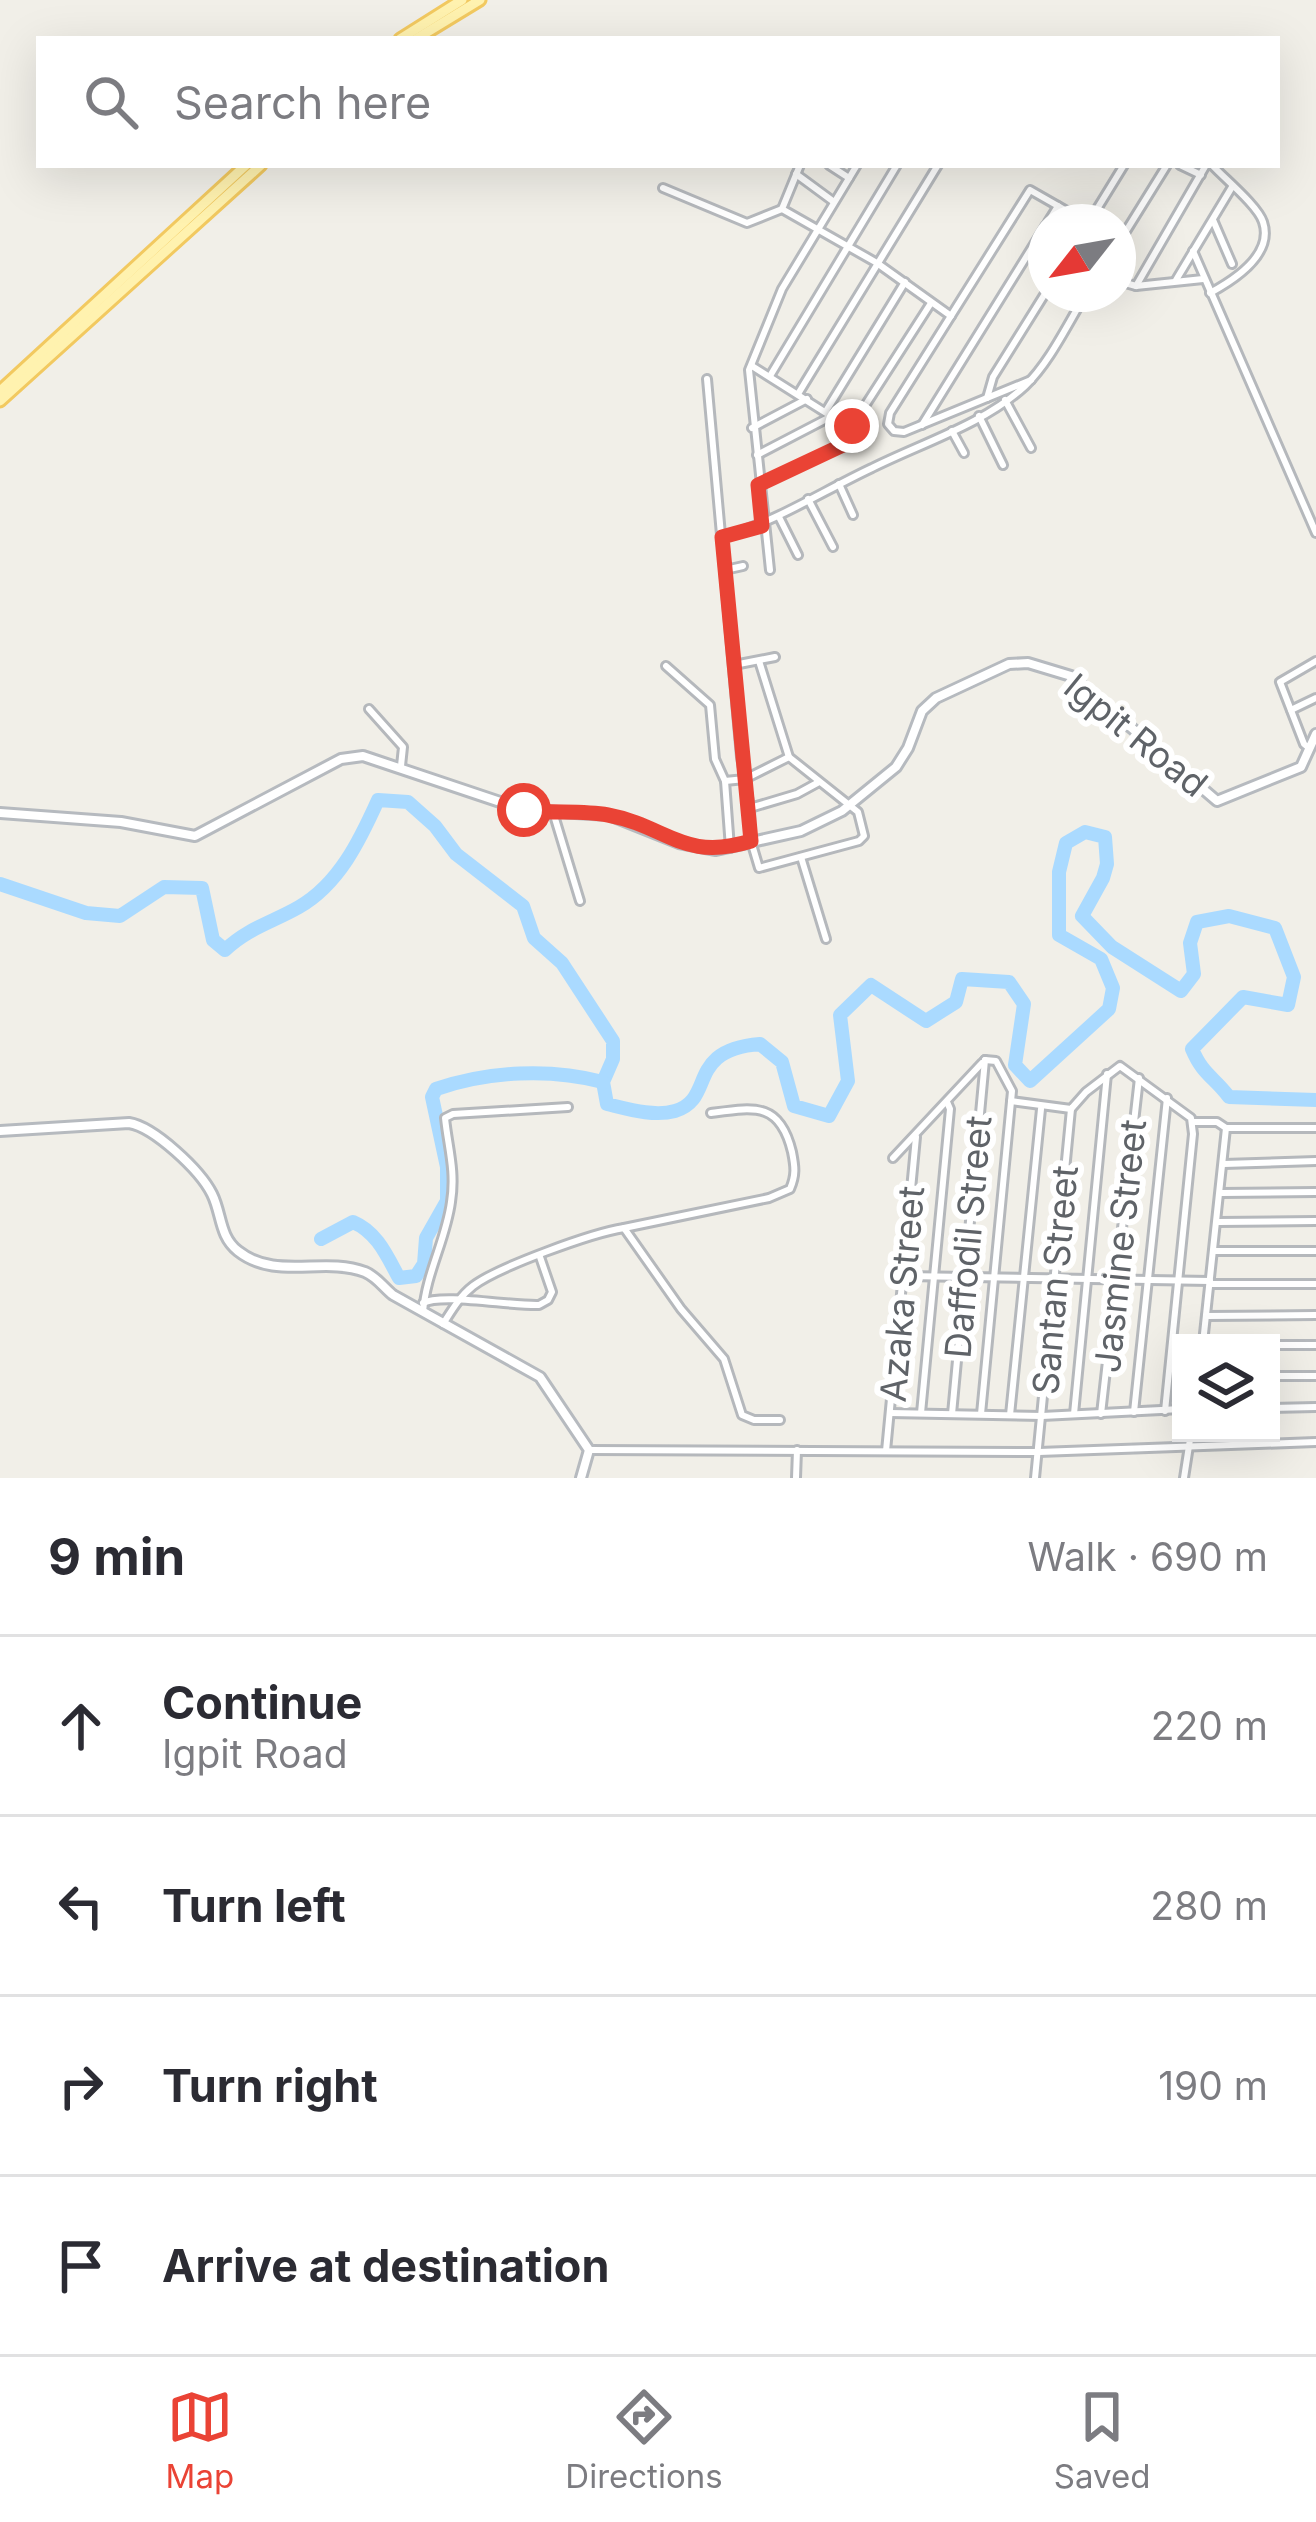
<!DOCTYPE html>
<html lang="en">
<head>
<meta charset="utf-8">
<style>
	body { margin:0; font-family:Inter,sans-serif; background:#f2f2f3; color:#2b2b33 }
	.controls { position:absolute; right:36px; bottom:36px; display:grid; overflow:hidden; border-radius:0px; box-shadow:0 12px 48px #0002 }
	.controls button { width:108px; height:108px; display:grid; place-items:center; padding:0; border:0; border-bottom:3px solid #e1e1e2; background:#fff; color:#2b2b33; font:60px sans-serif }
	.compass { position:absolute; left:1028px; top:204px; width:108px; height:108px; border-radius:50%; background:#fff; box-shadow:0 12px 48px #0002; rotate:239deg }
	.stop { position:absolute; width:36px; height:36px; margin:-27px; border:9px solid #ea4335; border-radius:50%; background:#fff }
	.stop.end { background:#ea4335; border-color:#fff; box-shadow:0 3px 12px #0008 }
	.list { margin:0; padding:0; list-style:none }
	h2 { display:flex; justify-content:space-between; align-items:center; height:156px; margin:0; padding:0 48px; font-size:51px }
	h2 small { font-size:39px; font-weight:400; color:#7c7c81 }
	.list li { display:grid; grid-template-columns:78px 1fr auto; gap:36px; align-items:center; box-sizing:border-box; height:180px; padding:0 48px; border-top:3px solid #e1e1e2 }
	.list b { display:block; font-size:45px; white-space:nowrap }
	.list p { margin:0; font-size:39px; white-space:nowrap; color:#7c7c81 }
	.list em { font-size:39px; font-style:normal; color:#7c7c81 }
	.icon { flex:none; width:66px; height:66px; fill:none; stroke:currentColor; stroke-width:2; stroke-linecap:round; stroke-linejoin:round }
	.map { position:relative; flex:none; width:1316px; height:1478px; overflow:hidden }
	.search { position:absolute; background:#fff; box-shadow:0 12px 48px #0002; left:36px; right:36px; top:36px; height:132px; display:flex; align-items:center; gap:30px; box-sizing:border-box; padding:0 42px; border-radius:0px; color:#7c7c81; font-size:45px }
	.sheet { height:876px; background:#fff }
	nav { display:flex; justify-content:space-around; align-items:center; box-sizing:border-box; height:168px; border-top:3px solid #e1e1e2; background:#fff; font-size:33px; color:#7c7c81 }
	nav a { display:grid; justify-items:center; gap:6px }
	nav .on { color:#ea4335 }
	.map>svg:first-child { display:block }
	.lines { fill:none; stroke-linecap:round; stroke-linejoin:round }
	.river { stroke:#aadaff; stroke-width:14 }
	.street-casing { stroke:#b5b8bc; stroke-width:12 }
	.secondary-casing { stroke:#b6babf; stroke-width:14 }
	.primary-casing { stroke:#f2c960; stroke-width:15 }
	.street { stroke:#fff; stroke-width:6 }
	.secondary { stroke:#fff; stroke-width:8 }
	.primary { stroke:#fff2af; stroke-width:9 }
	.route { stroke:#ea4335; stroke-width:15 }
	.labels { text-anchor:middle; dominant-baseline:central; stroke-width:12; stroke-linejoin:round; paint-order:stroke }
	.street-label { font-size:36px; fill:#5f6368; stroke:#fff }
</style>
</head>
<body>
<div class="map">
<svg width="1316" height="1478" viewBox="0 0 1316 1478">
	<rect width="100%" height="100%" fill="#f1efe8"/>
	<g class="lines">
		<g class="river">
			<path d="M0 884 86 913 120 916 164 887 202 888 213 940 225 950C248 928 273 922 299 907 339 884 360 840 378 800L408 802 435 826 456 854 523 906 534 938 562 963 613 1041V1059L603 1082 607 1104C628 1109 654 1117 675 1111 716 1099 685 1050 760 1044L782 1062 794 1106 829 1116 848 1081 840 1015 871 985 926 1021 956 1002 962 979 1009 982 1024 1004 1015 1065 1030 1081 1109 1009 1113 988 1101 959 1059 935V872L1066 843 1085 832 1105 837 1107 864 1103 878 1082 916 1112 947 1181 991 1194 974 1190 943 1197 922 1229 916 1275 928 1294 977 1288 1005 1243 997 1192 1049C1203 1075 1213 1076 1229 1097L1316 1100"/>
			<path d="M321 1239 353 1222C377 1232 387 1256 399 1278L416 1276 424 1264 426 1238 447 1201V1167L432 1097 436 1089C489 1071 550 1068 603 1082"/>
		</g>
		<defs>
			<g id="street">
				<polyline points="800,165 782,209 877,263 951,316"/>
				<polyline points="829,165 849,178"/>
				<polyline points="1180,165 1201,175"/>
				<polyline points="796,174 834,202"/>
				<polyline points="663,188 747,223 782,209"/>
				<polyline points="1213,220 1232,264"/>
				<polyline points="1048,222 1058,206"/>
				<polyline points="1089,222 1124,165"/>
				<polyline points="1118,244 1167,165"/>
				<polyline points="1193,251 1316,533"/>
				<polyline points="1176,280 1232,187"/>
				<polyline points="1118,281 1136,286 1203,279"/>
				<polyline points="1136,286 1206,165"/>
				<path d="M1210 293C1234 280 1274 255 1263 222 1258 206 1225 179 1212 165"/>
				<polyline points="752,366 861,435 758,486"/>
				<polyline points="770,376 897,165"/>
				<polyline points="707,379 741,757 750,808 751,841 759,868 859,841 864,836 858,812 789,757 759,661"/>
				<polyline points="1031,380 904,432 894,431 888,424 890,413 1030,190 1086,222"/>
				<polyline points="798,394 938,165"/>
				<polyline points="987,398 993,377 1046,292"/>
				<polyline points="1005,400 1031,448"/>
				<polyline points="826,411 905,282"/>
				<polyline points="979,416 1003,465"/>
				<polyline points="922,425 1046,225"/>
				<polyline points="852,426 931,303"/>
				<polyline points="752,428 807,399"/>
				<polyline points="952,431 964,453"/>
				<polyline points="757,455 834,415"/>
				<polyline points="839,484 853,515"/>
				<polyline points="808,499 833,547"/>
				<polyline points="779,517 798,555"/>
				<path d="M722 537C776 522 821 492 872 468 922 443 984 424 1025 386 1050 362 1068 323 1086 294"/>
				<polyline points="725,570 743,566"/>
				<polyline points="770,570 749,370 782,289 857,165"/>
				<polyline points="734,665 775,657"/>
				<polyline points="666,666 710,705 715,759 725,781"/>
				<polyline points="369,709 403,747 401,766"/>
				<polyline points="1291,710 1316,698"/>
				<polyline points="1309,748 1304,744 1280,682 1316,661"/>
				<polyline points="750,808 797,794 819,782"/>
				<polyline points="553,812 580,901"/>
				<polyline points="730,848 725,781 745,779 789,757"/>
				<polyline points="801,857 826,939"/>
				<polyline points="1011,1101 1071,1109 1086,1092 1120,1066 1191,1118 1193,1134 1165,1411"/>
				<polyline points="1193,1122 1217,1122 1226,1128 1316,1128"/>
				<polyline points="893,1158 982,1063"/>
				<polyline points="1224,1164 1316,1161"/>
				<polyline points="1221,1193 1316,1192"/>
				<polyline points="1218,1222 1316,1221"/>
				<path d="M624 1228 769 1198 790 1189C796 1175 795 1167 792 1152 780 1102 755 1107 711 1113"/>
				<polyline points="1213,1251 1316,1251"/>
				<polyline points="904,1276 1210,1281"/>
				<polyline points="1210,1284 1316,1284"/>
				<path d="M423 1303C442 1293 510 1306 539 1305L548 1300 552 1292 540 1257"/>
				<path d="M423 1312C426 1273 446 1240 451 1202 456 1171 448 1147 445 1118L453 1114 568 1107"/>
				<polyline points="1206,1316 1316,1315"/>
				<path d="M443 1324C452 1310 460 1296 473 1286 498 1267 592 1233 624 1228L681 1309 724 1359 742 1415 754 1420H780"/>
				<polyline points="1203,1343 1226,1128"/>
				<polyline points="1271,1345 1316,1345"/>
				<polyline points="1271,1376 1316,1376"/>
				<polyline points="1271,1408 1316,1407"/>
				<polyline points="1134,1412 1167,1098"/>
				<polyline points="890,1413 1042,1416 1181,1409"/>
				<polyline points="921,1413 950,1109 947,1102"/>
				<polyline points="952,1414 985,1060"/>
				<polyline points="981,1414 1012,1091 996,1061 985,1060"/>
				<polyline points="1074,1414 1107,1074"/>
				<polyline points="1101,1414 1139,1078"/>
				<polyline points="1010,1415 1041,1109"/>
				<polyline points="589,1450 1039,1452 1316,1442"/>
				<polyline points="886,1451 916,1137"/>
				<polyline points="796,1478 797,1450"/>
				<polyline points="1035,1478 1071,1109"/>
				<polyline points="1184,1478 1191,1433"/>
			</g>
			<g id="secondary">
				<polyline points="0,813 121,822 195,836 341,759 363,756 524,810 609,815 679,843 716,850 801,831 842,811 896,767 908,748 922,711 936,698 1009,664 1028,663 1071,676 1217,801 1301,767 1316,734"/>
				<path d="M0 1131 129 1123C154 1127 200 1170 212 1194 222 1214 219 1236 238 1251 276 1281 323 1256 365 1272 377 1277 383 1287 393 1295L540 1377 589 1450 581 1478"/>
			</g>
			<g id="primary">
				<polyline points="400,39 462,0"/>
				<polyline points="416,39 480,0"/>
				<polyline points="0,391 246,165"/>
				<polyline points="0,401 261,165"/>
			</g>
		</defs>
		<use href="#street" class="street-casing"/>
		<use href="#secondary" class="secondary-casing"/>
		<use href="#primary" class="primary-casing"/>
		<use href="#street" class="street"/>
		<use href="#secondary" class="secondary"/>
		<use href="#primary" class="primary"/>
	</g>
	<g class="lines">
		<path class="route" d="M524 810C552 814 580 810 608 815 667 826 683 862 751 841L722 537 762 526 758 485 860 437 852 426"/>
	</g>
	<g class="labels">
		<g class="street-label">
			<text transform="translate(1136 735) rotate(39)">Igpit Road</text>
			<text transform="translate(968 1237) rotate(-85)">Daffodil Street</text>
			<text transform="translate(1120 1246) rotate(-84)">Jasmine Street</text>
			<text transform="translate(1055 1280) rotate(-85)">Santan Street</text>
			<text transform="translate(902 1294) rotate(-85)">Azaka Street</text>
		</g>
	</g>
</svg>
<div class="controls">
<button><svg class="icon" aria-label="layers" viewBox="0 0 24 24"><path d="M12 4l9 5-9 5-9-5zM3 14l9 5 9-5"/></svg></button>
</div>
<svg class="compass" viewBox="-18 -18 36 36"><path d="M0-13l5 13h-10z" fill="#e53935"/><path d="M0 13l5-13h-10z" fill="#7c7c81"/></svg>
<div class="stop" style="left:524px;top:810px"></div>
<div class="stop end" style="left:852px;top:426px"></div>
<div class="search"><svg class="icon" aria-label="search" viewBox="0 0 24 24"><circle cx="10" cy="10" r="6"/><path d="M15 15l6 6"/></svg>Search here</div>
</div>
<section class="sheet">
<h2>9 min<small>Walk · 690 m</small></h2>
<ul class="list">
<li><svg class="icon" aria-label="ahead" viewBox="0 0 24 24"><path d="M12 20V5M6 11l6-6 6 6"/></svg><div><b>Continue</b><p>Igpit Road</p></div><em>220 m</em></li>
<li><svg class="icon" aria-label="left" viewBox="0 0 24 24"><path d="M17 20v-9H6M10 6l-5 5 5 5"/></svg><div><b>Turn left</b></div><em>280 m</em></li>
<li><svg class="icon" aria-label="right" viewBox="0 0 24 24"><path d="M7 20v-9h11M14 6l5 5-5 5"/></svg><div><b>Turn right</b></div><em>190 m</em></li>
<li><svg class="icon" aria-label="arrive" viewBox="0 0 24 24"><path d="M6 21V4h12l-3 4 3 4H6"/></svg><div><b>Arrive at destination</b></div></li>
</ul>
</section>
<nav>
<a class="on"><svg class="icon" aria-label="map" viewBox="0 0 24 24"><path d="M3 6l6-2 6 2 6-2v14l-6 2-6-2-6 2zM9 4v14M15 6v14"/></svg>Map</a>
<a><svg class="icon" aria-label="directions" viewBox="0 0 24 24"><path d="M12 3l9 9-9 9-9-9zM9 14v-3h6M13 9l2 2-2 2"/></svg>Directions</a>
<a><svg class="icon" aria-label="saved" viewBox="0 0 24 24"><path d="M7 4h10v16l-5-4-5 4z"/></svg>Saved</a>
</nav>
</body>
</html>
